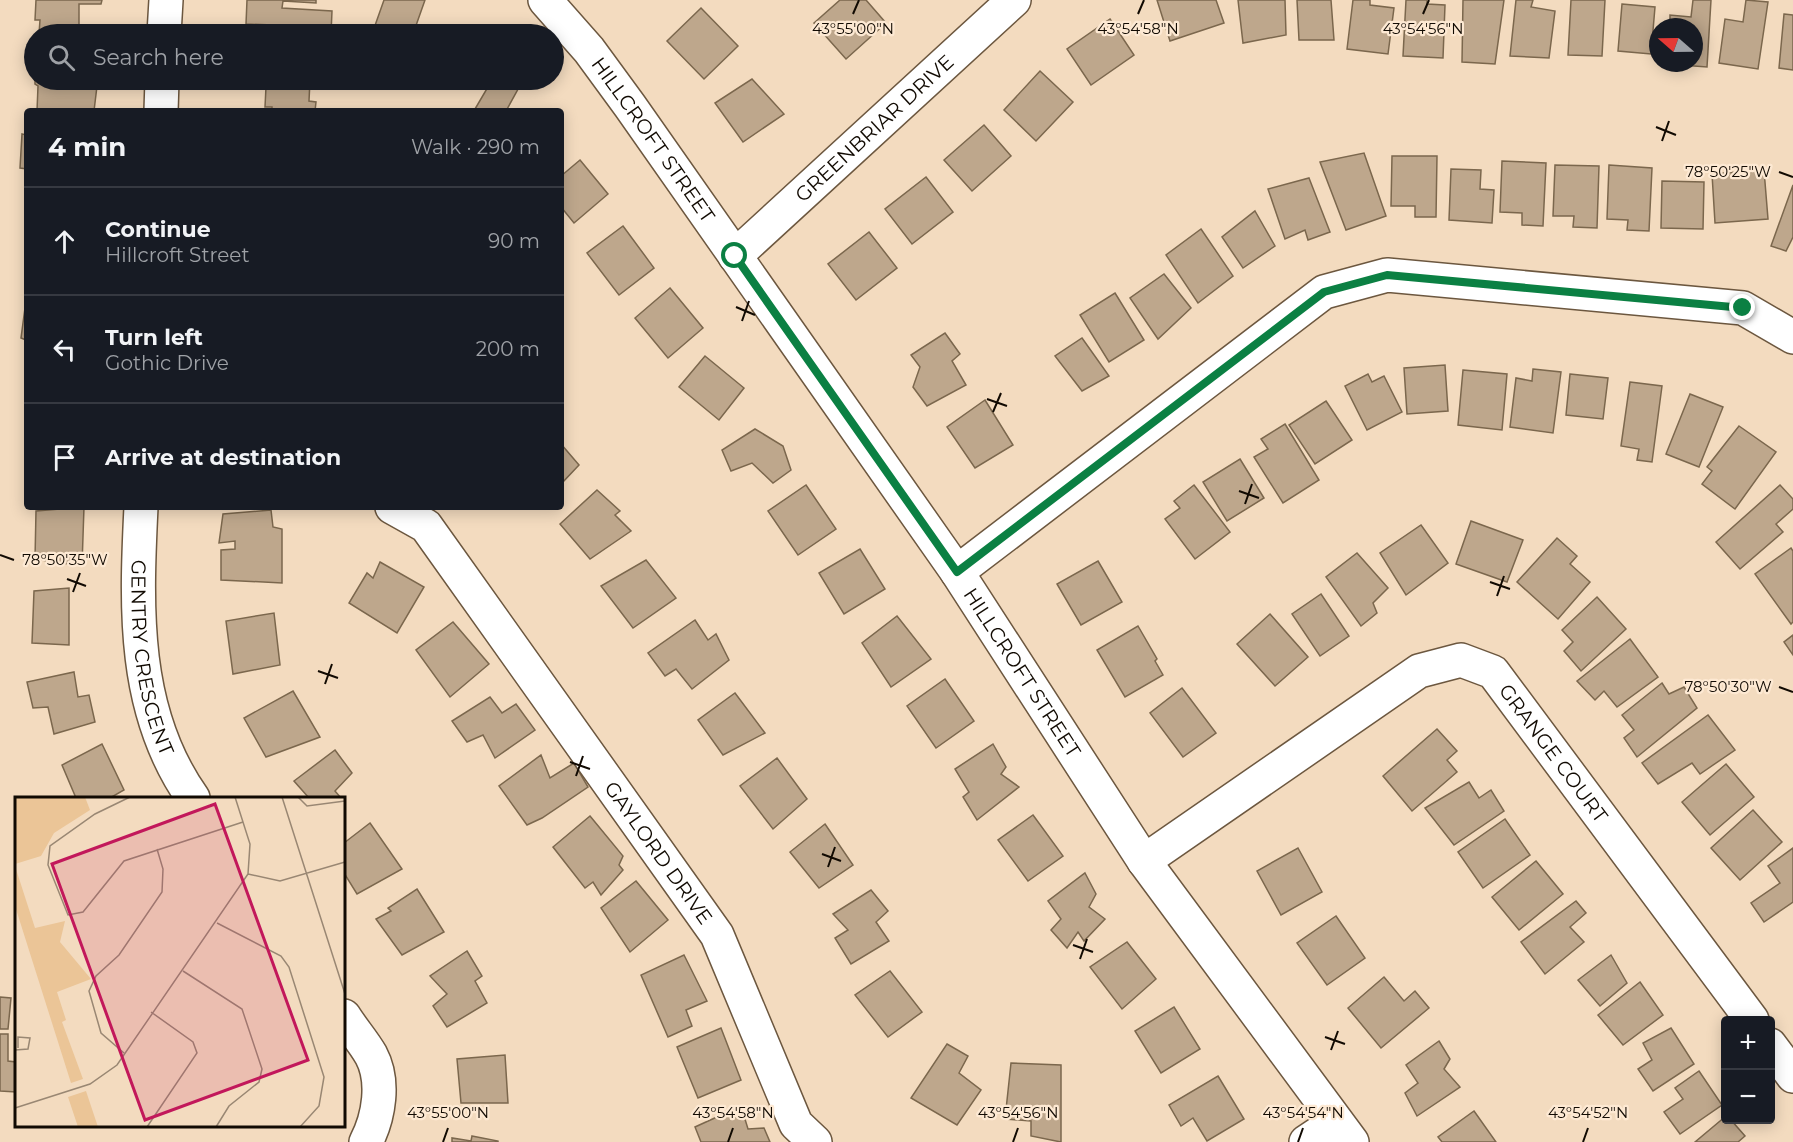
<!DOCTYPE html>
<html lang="en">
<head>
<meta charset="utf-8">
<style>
	body { margin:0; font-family:Montserrat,sans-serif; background:#20242c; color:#f1f3f6 }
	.controls { position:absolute; right:18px; bottom:18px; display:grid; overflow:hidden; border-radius:6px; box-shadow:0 3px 15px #0003 }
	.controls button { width:54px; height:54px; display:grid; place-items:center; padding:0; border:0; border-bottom:2px solid #363941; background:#171b24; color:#f1f3f6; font:30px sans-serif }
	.compass { position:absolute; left:1649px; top:18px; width:54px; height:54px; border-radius:50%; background:#171b24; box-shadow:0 3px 15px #0003; rotate:290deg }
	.stop { position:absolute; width:18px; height:18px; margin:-14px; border:4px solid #0b8043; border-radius:50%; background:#fff }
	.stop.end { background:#0b8043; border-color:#fff; box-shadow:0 2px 6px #0008 }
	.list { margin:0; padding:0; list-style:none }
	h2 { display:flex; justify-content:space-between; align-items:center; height:78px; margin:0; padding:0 24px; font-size:26px }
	h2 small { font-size:20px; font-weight:400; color:#9ea1a6 }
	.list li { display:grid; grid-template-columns:39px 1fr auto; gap:18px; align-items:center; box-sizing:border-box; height:108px; padding:0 24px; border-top:2px solid #363941 }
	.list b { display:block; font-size:22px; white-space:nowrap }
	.list p { margin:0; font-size:20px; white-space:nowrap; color:#9ea1a6 }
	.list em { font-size:20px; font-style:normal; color:#9ea1a6 }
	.icon { flex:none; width:33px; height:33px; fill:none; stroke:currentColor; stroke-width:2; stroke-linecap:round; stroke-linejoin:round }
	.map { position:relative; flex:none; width:1793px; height:1142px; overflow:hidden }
	.search { position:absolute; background:#171b24; box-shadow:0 3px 15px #0003; left:24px; top:24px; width:540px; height:66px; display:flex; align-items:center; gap:15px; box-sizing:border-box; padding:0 21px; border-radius:33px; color:#9ea1a6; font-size:22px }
	.panel { position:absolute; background:#171b24; box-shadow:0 3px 15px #0003; left:24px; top:108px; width:540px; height:402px; border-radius:6px }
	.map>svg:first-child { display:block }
	.building { fill:#bea78c; stroke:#7b674d; stroke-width:1.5 }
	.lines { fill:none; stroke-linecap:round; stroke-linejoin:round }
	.minor-casing { stroke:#6c573f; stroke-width:36 }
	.minor { stroke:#fff; stroke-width:33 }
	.route { stroke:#0b8043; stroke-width:8 }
	.ticks { fill:none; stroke:#110a02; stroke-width:2 }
	.labels { text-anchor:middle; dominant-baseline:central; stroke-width:4.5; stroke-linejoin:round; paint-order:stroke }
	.street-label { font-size:20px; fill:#110a02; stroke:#fde9d3 }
	.inset-road { fill:none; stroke:#998773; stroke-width:1.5 }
	.view { fill:#c2185b; fill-opacity:0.15; stroke:#c2185b; stroke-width:3 }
	.inset-edge { fill:none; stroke:#110a02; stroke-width:3 }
	.ticks-label { font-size:15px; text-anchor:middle; fill:#110a02; stroke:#fde9d3; stroke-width:4.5; stroke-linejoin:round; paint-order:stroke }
</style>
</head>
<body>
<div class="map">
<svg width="1793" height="1142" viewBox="0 0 1793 1142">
	<rect width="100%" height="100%" fill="#f3dbbf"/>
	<g class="building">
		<polygon points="36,0 102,0 101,4 79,4 79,34 39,34 40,20 35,20"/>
		<polygon points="247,0 316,0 316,3 283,1 282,8 332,11 331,34 271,34 272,25 246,24"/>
		<polygon points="384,0 425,0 413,34 372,34"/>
		<polygon points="840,0 866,0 886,23 846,59 814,23"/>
		<polygon points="1157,0 1216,0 1224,23 1170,41"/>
		<polygon points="1238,0 1285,0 1286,35 1243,43"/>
		<polygon points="1297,0 1331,0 1334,40 1299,40"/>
		<polygon points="1353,0 1370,0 1370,5 1394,8 1388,54 1347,49"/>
		<polygon points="1406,0 1427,0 1427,4 1445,5 1443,58 1403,56"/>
		<polygon points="1463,0 1504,0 1495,64 1462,62"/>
		<polygon points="1516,0 1533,0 1531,7 1555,11 1549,58 1510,56"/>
		<polygon points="1571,0 1605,0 1602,56 1568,55"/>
		<polygon points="1693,0 1711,0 1707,67 1667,64 1694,63 1694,27 1670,27 1670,15 1691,17"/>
		<polygon points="1746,0 1768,2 1758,69 1719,63 1725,19 1743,22"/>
		<polygon points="1622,4 1655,7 1651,54 1618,51"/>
		<polygon points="701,8 738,46 704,79 667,41"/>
		<polygon points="1784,14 1793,15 1793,70 1779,68"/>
		<polygon points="1110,19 1134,55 1091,85 1067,49"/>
		<polygon points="444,26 474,34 442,34"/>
		<polygon points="1040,71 1073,102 1036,141 1004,110"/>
		<polygon points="752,79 784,114 743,142 715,103"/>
		<polygon points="35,80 78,80 77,82 97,86 94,111 37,111 38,86 35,84"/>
		<polygon points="243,80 310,80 309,101 316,102 315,111 272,111 272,107 265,107 266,87 242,86"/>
		<polygon points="492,80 523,80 506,111 479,111 475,109"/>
		<polygon points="984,125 1011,156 972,191 944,160"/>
		<polygon points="22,134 27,135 27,169 20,168"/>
		<polygon points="1364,153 1386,216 1346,230 1320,162"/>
		<polygon points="1392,156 1437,156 1436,217 1415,217 1415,206 1391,206"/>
		<polygon points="580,160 608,194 574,223 561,207 561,176"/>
		<polygon points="1502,161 1546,163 1543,226 1522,225 1522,213 1500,212"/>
		<polygon points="1555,165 1599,166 1597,228 1573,227 1574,216 1553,216"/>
		<polygon points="1609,165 1652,168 1649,231 1627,230 1628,220 1607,219"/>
		<polygon points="1451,169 1481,170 1480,189 1494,190 1492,223 1449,220"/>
		<polygon points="1764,170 1768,219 1715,223 1712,174"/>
		<polygon points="926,177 953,212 912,244 885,209"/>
		<polygon points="1309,178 1330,232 1308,240 1305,230 1285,239 1268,189"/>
		<polygon points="1662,181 1704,182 1703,229 1661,228"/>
		<polygon points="1793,185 1793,237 1786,251 1771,246"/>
		<polygon points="1255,211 1275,246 1243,268 1222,237"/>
		<polygon points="623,226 654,268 619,295 587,253"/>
		<polygon points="1201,229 1233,276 1198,303 1166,255"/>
		<polygon points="869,232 897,268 856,300 828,264"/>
		<polygon points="1164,274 1191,308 1158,339 1130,298"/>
		<polygon points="670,288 703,328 668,358 635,318"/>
		<polygon points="1115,293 1144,340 1109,362 1080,315"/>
		<polygon points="25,308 27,308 27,366 26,340 21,338"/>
		<polygon points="945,333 960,354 952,361 966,385 927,406 913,387 920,367 911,355"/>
		<polygon points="1082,338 1109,376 1082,391 1055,356"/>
		<polygon points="705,356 744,388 719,420 679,387"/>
		<polygon points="1445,365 1448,411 1407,414 1404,368"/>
		<polygon points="1533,369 1561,372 1553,433 1510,427 1516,378 1532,381"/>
		<polygon points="1463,370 1507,374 1502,430 1458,425"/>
		<polygon points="1368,374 1372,382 1384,376 1402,412 1367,430 1345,386"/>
		<polygon points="1570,374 1608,378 1603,419 1566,415"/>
		<polygon points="1630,382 1662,386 1652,462 1637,460 1639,449 1621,446"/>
		<polygon points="1690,394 1723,407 1699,467 1666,454"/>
		<polygon points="985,400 1013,445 975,468 947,427"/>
		<polygon points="1326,401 1352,440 1315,464 1289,425"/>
		<polygon points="1285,424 1319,480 1283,503 1254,457 1268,449 1261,439"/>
		<polygon points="1739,426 1776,452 1735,509 1702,484 1712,471 1707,467"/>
		<polygon points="755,429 783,446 791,470 773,483 752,463 731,471 722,450"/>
		<polygon points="561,444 579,465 561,484"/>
		<polygon points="1240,459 1264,498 1227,521 1203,482"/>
		<polygon points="806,485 836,529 798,555 768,511"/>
		<polygon points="1194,485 1230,532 1195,559 1165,519 1180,508 1174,501"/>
		<polygon points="1780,485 1793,499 1793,509 1776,524 1783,532 1740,569 1716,542"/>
		<polygon points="597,490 620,511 615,515 631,531 590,559 560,524"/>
		<polygon points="84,507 82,566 35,559 36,511"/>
		<polygon points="271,510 273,527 282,529 282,583 221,580 221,550 235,549 235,541 219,543 223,514"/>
		<polygon points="1471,521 1523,540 1507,582 1456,564"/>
		<polygon points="1421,525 1448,563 1406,595 1380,553"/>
		<polygon points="1557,538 1577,556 1570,564 1590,582 1558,619 1517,582"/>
		<polygon points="1791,548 1793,551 1793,622 1791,624 1755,574"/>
		<polygon points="860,549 885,589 844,614 819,573"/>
		<polygon points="1357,553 1388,588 1373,603 1377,613 1361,626 1326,577"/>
		<polygon points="646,560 676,598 633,628 601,586"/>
		<polygon points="1098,561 1122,602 1081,625 1057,584"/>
		<polygon points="380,562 424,587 397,633 349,603 367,573 373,578"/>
		<polygon points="69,588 69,645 32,643 34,591"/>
		<polygon points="1321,594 1349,636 1320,656 1292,614"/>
		<polygon points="1597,597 1626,629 1581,671 1564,651 1573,642 1562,630"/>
		<polygon points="274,613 280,665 233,674 226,621"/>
		<polygon points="1270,614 1308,657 1275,686 1237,644"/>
		<polygon points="897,616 931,659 891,687 862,643"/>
		<polygon points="695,620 708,640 716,634 729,660 692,689 676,669 665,676 648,653"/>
		<polygon points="453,622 489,664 450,697 416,650"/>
		<polygon points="1138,626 1157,659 1155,661 1163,675 1125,697 1097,650"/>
		<polygon points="1793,635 1793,655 1784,642"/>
		<polygon points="1630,639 1658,677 1617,707 1604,691 1595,700 1577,681"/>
		<polygon points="74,672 78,697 89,695 95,722 54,734 48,707 33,708 27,682"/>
		<polygon points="945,679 974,721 936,748 907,706"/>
		<polygon points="1662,683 1669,694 1684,687 1697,708 1637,757 1624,738 1634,730 1622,715"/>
		<polygon points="1182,688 1216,733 1183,757 1150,713"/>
		<polygon points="293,691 320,737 266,757 244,718"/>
		<polygon points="735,693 765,733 723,755 698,720"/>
		<polygon points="490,697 502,713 516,704 535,730 495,758 483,735 467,742 452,721"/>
		<polygon points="1708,715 1735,750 1700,774 1692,763 1658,784 1642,763"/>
		<polygon points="1437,729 1457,751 1447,760 1457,772 1412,811 1383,776"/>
		<polygon points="102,744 124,790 110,798 76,798 62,765"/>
		<polygon points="993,744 1006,767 1001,774 1019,787 977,820 963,797 969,792 955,769"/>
		<polygon points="335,750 352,773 335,791 341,798 309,798 294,781"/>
		<polygon points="541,755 550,778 574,763 588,787 542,818 527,825 499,786"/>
		<polygon points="777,758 807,799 773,829 740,786"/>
		<polygon points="1726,764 1754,797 1710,835 1682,802"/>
		<polygon points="1469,782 1479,798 1491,790 1504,811 1454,845 1425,808"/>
		<polygon points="1753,810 1782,842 1740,880 1711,848"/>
		<polygon points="1033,815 1063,856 1028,881 998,840"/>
		<polygon points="590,816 623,856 619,865 623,870 601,895 593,882 585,888 553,847"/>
		<polygon points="1505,819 1530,855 1483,888 1458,852"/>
		<polygon points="370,823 402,869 357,894 344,873 344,843"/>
		<polygon points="825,824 853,865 819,888 790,852"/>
		<polygon points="1298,848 1322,892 1281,915 1257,871"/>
		<polygon points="1793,848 1793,902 1764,922 1751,903 1780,883 1768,866"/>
		<polygon points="1536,861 1563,894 1519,930 1492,897"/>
		<polygon points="1085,873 1096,894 1089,907 1105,919 1084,941 1078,932 1067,948 1051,930 1061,919 1048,901"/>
		<polygon points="636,881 668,920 630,952 601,908"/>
		<polygon points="417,889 444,932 402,955 376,919 391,911 388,908"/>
		<polygon points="871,890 888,911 876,922 889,941 851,964 835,938 848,930 833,914"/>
		<polygon points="1576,901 1586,913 1570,927 1584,942 1545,974 1521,942"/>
		<polygon points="1336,916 1365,958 1327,985 1297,943"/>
		<polygon points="1127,942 1156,979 1122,1009 1090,967"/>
		<polygon points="467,951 482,976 475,981 487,1003 447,1027 433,1006 447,994 430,976"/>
		<polygon points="684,955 707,1001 686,1010 692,1026 668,1037 641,975"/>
		<polygon points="1611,955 1627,983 1600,1006 1578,980"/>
		<polygon points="890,971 922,1012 888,1037 855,995"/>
		<polygon points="1384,977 1404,1001 1415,991 1429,1008 1381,1048 1348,1008"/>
		<polygon points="1640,982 1663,1015 1623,1045 1598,1015"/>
		<polygon points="0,997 11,998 8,1029 0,1029"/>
		<polygon points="1174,1007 1200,1049 1161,1073 1135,1031"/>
		<polygon points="721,1028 741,1080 698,1098 677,1047"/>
		<polygon points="1671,1028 1694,1064 1653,1091 1638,1069 1652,1060 1643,1043"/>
		<polygon points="0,1034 8,1034 8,1061 16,1062 16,1092 0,1091"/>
		<polygon points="1439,1041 1450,1059 1444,1069 1460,1087 1417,1116 1405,1093 1418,1083 1406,1065"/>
		<polygon points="947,1044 968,1056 959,1073 981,1090 957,1125 911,1098"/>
		<polygon points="505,1055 508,1103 461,1103 457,1059"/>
		<polygon points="1011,1063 1061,1065 1061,1142 1031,1136 1031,1121 1005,1119"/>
		<polygon points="1699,1071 1722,1105 1680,1134 1664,1112 1683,1099 1675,1088"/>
		<polygon points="1218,1076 1244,1119 1207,1141 1193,1118 1181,1126 1169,1105"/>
		<polygon points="741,1106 748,1129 764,1128 770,1142 701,1142 695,1127"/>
		<polygon points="1474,1111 1496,1142 1442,1142 1438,1137"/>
		<polygon points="1726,1116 1726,1120 1731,1120 1745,1136 1738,1142 1695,1142"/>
		<polygon points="472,1136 498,1141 498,1142 452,1142 452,1138 471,1141"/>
	</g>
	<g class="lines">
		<defs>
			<g id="minor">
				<path id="s1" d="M545 0 589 50 630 106 957 572 1144 861 1352 1142"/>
				<polyline points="164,34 166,0"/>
				<polyline points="161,111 162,80"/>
				<path id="s2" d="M735 256 1014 0"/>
				<path id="s3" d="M141 507C136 608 132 712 193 798"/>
				<path id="s4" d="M392 507 426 526 717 935 796 1124 815 1142"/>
				<polyline points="957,572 1324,292 1387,275 1743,308 1793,337"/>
				<path id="s5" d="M1144 861 1419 671 1461 660 1493 672 1752 1020"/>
				<path d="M344 1016C352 1029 363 1041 371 1055 385 1081 379 1117 366 1142"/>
				<polyline points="1770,1045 1793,1076"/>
				<polyline points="1306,1142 1336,1122"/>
			</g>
		</defs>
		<use href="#minor" class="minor-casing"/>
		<use href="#minor" class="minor"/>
	</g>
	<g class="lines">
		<polyline class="route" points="735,256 957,572 1324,292 1387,275 1743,308"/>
	</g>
	<path class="ticks" d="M853 14 859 0M1138 14 1144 0M1423 14 1429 0M1656 127 1676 135M1662 141 1669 121M1779 172 1793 177M736 307 755 315M742 321 749 301M987 399 1007 406M993 412 1001 393M1239 491 1259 498M1245 504 1252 484M0 555 14 560M67 579 86 586M1490 582 1510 589M73 592 80 573M1497 596 1504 576M318 671 338 678M325 684 332 664M1779 687 1793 692M570 762 590 769M576 776 583 756M822 854 841 861M828 867 835 847M1073 945 1093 952M1080 959 1087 939M1325 1037 1345 1044M1331 1050 1338 1031M443 1142 448 1128M728 1142 733 1128M1013 1142 1018 1128M1298 1142 1303 1128M1583 1142 1588 1128"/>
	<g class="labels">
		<g class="street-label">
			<text stroke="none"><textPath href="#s2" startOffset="189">GREENBRIAR DRIVE</textPath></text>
			<text stroke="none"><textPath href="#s1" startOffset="177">HILLCROFT STREET</textPath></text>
			<text stroke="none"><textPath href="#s3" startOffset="152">GENTRY CRESCENT</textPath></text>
			<text stroke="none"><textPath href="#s1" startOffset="825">HILLCROFT STREET</textPath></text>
			<text stroke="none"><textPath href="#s5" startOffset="513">GRANGE COURT</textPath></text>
			<text stroke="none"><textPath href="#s4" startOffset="440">GAYLORD DRIVE</textPath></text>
		</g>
	</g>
	<g transform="translate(15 797)">
		<rect width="330" height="330" fill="#f3dbbf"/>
		<path d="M0 0H70L75 13 39 36 26 59 0 67ZM0 69 20 131 50 124 45 145 76 182 42 195 51 223 47 225 68 282 56 286 0 109ZM71 294 83 330H63L53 300Z" fill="#ebc597"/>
		<path class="inset-road" d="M115 0 80 17 35 49 33 68 53 118 68 115 109 64 228 25M267 0 330 197M283 0 292 9 330 4M233 77 265 84 330 65M202 126 266 159 274 170 309 280 304 309 285 330M168 174 227 212 247 272 244 285 214 309 201 330M0 253 13 252 15 241 3 240V251M109 256 86 236 74 194 81 179 104 158 147 95 148 72 142 52M0 311 75 287 102 268 233 77 235 47 220 0M132 330 182 256 178 245 136 215"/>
		<path class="view" d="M200 7 293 263 130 323 37 67Z"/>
		<rect width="330" height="330" class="inset-edge"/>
	</g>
	<g class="ticks-label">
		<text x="853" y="34">43°55'00"N</text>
		<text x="1138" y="34">43°54'58"N</text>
		<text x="1423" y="34">43°54'56"N</text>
		<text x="1728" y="177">78°50'25"W</text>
		<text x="65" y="565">78°50'35"W</text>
		<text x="1728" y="692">78°50'30"W</text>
		<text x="448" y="1118">43°55'00"N</text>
		<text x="733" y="1118">43°54'58"N</text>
		<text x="1018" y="1118">43°54'56"N</text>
		<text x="1303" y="1118">43°54'54"N</text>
		<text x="1588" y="1118">43°54'52"N</text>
	</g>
</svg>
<div class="controls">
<button>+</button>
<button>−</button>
</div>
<svg class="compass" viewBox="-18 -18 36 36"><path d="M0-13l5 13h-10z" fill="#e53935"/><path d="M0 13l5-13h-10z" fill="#9ea1a6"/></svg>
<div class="stop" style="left:735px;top:256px"></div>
<div class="stop end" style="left:1743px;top:308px"></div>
<div class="search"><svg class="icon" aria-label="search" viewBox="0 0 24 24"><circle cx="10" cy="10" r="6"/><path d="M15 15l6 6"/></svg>Search here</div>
<section class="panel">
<h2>4 min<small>Walk · 290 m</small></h2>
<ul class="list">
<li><svg class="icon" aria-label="ahead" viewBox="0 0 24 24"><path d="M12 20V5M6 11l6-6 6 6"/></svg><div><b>Continue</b><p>Hillcroft Street</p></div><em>90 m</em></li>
<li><svg class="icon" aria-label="left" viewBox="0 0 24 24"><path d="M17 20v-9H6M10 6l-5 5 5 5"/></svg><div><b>Turn left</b><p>Gothic Drive</p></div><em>200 m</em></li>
<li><svg class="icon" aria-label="arrive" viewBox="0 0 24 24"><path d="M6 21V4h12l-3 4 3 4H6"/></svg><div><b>Arrive at destination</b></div></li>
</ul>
</section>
</div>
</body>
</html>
